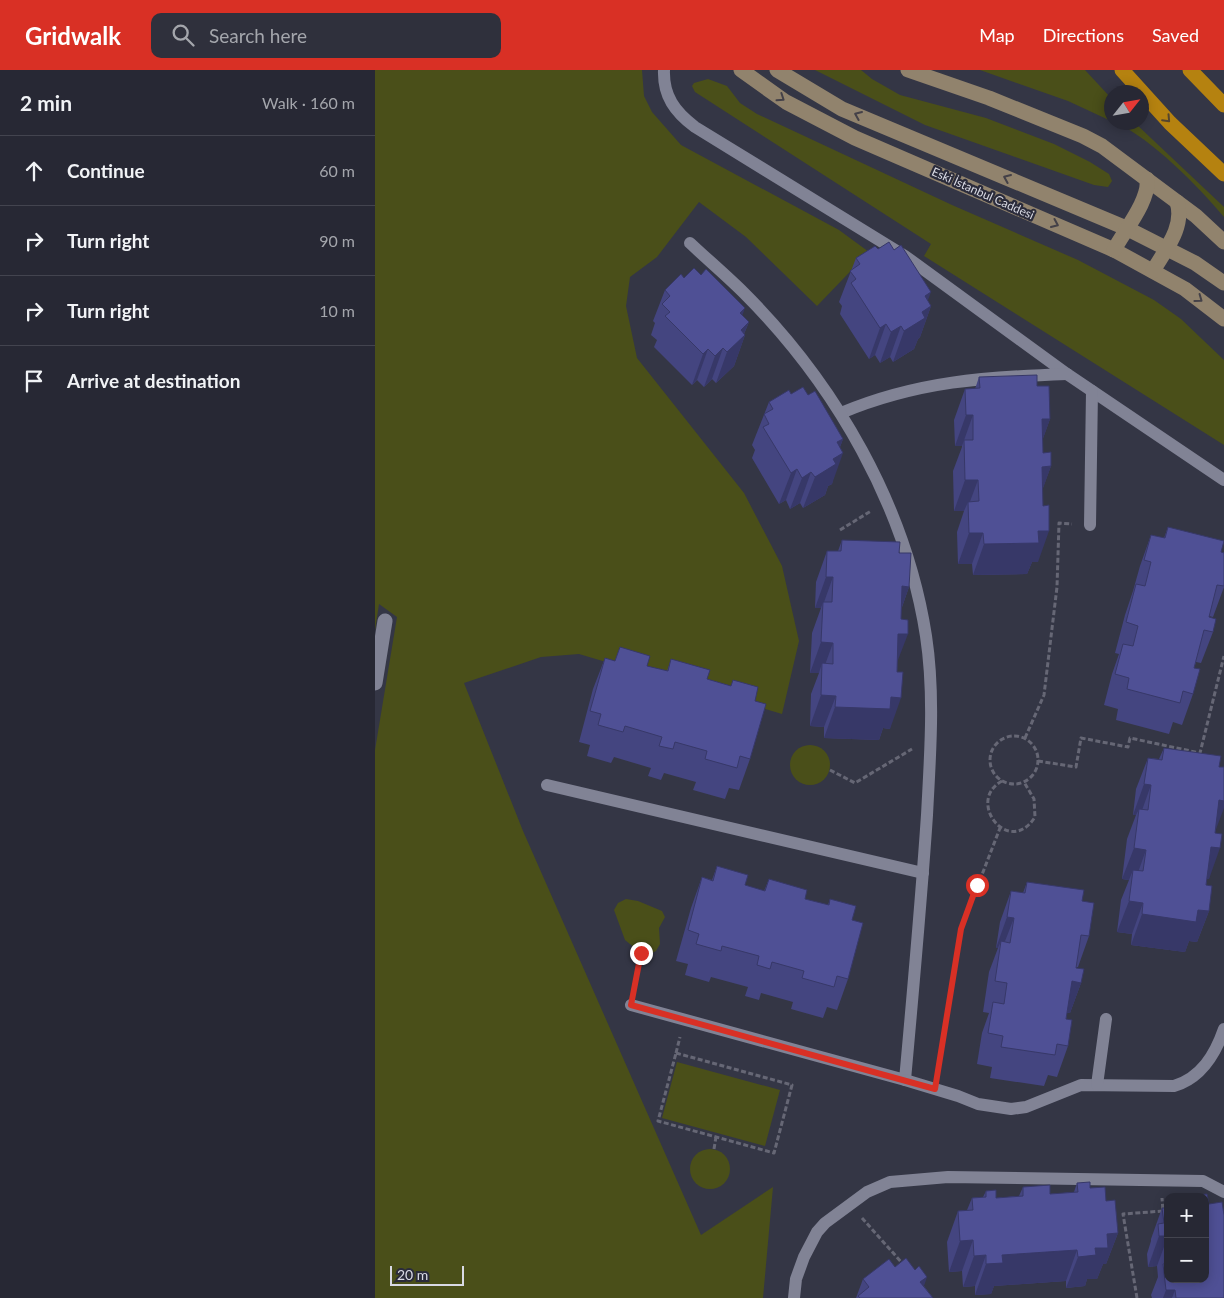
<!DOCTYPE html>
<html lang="en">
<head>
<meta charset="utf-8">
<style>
	body { margin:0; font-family:Lato,sans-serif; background:#2f303c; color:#f1f3f6 }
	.controls { position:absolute; right:15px; bottom:15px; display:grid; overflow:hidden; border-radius:10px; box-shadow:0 2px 12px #0003 }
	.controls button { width:45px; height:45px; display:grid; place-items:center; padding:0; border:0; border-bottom:1px solid #43444f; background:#272834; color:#f1f3f6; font:25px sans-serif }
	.compass { position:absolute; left:729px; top:15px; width:45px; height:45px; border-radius:50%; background:#272834; box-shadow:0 2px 12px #0003; rotate:59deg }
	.scale { position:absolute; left:15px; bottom:12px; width:74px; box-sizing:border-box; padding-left:5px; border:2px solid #d9dae4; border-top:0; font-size:14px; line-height:18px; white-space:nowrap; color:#d9dae4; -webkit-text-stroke:4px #2a2b3b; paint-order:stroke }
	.stop { position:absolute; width:15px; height:15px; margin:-11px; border:4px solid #d93025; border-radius:50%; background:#fff }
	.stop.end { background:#d93025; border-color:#fff; box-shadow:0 1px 5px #0008 }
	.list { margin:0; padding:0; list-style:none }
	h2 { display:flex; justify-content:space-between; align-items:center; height:65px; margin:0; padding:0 20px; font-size:21px }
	h2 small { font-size:16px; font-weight:400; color:#a4a6ac }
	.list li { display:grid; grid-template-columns:32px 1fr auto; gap:15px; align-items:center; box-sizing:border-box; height:70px; padding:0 20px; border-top:1px solid #43444f }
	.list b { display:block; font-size:19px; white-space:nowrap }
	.list em { font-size:16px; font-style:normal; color:#a4a6ac }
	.icon { flex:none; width:28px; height:28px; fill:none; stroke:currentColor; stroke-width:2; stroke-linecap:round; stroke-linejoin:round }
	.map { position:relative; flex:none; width:849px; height:1228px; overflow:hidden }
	header { display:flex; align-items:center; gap:30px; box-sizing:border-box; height:70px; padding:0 25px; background:#d93025; color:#fff }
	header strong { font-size:24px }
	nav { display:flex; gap:28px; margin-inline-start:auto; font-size:18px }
	.search { width:350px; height:45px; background:#2f303c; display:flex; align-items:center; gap:12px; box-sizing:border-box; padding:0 18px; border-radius:10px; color:#a4a6ac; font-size:19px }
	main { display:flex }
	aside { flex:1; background:#272834 }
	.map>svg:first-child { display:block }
	.green { fill:#4a4f19 }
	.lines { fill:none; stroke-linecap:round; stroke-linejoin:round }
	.path { stroke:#666775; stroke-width:3; stroke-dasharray:5 2.5; stroke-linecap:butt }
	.lane { stroke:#818395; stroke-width:12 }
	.street { stroke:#818395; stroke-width:15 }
	.secondary { stroke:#91836d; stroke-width:15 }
	.highway { stroke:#b58210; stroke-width:15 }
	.wall { fill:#444580 }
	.shaded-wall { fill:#373868 }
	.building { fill:#4f5095; stroke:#373868 }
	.oneway { stroke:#444148 }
	.oneway2 { stroke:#54452e }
	.route { stroke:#d93025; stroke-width:6 }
	.labels { text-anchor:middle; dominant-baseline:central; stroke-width:4.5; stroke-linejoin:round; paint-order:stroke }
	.street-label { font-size:12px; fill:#d9dae4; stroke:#2a2b3b }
</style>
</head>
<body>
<header>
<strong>Gridwalk</strong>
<div class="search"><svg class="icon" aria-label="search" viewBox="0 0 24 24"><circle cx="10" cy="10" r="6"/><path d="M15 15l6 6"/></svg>Search here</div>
<nav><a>Map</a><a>Directions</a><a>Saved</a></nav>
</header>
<main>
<aside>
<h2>2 min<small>Walk · 160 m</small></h2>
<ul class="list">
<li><svg class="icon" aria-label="ahead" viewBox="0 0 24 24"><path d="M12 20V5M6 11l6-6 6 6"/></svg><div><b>Continue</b></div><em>60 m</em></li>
<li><svg class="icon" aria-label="right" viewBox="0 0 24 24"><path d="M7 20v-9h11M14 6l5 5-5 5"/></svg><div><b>Turn right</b></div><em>90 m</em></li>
<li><svg class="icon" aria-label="right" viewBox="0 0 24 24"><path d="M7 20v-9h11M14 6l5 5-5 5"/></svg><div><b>Turn right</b></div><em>10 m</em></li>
<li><svg class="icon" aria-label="arrive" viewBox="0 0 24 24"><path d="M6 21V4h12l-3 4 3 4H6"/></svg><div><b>Arrive at destination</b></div></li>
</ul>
</aside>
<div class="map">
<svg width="849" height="1228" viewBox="0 0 849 1228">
	<rect width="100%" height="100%" fill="#343645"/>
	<g class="green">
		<polygon points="0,0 267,0 269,26 277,42 306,75 464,160 494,182 442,236 371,167 324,132 282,187 255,207 251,236 262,288 369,423 407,496 424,571 407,644 204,584 166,587 89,613 148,761 326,1165 398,1117 388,1228 0,1228 0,680 22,547 4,534 0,560"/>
		<polygon points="440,0 486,0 497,9 525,25 611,48 679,74 715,92 734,104 737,111 733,117 719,115 550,55"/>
		<polygon points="605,0 710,0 736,28 736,51 693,31"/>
		<polygon points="333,9 352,16 365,33 382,44 577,135 703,190 779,230 806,249 849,290 849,375 549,186 556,174 320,22 317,16 319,13"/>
		<path d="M741 53H760L849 137V147C824 117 776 68 741 53Z"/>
		<circle cx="435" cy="695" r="20"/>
		<polygon points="251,829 263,831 287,841 290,847 284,858 285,874 281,881 275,884 266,883 250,870 239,840 243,833"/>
		<polygon points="302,992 405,1020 390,1076 287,1048"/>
		<circle cx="335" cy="1099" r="20"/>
	</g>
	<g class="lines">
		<g class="path">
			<polyline points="465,460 496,441"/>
			<circle cx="639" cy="690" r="24"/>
			<polyline points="650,668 669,625 682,517 684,453 697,454"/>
			<polyline points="663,691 701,697 706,668 753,677 755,668 825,683 849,586"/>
			<polyline points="455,700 480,713 537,679"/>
			<path d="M627 711C590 731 634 788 660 747L659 729 649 712"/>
			<polyline points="259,919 266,883"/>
			<polygon points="301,983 417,1015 399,1083 283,1051"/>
			<polyline points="301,983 305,967"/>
			<polyline points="563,1000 586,859 625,758"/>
			<polyline points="339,1079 341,1067"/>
			<polyline points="487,1148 528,1194"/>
			<polyline points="762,1228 748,1144 788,1141 787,1128"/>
		</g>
		<g class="lane">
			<path d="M289 0C288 26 300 42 320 57L530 186 692 304 849 410"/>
			<path d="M466 343C542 311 611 307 692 304"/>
			<polyline points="715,455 717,321"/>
			<polyline points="172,715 548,803"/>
			<path d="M256 935 530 1010C538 922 546 834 552 745 555 686 560 625 551 566 531 437 461 315 369 223 352 206 333 190 315 173"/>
			<path d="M530 1010 583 1026 603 1034 636 1039 651 1037 706 1015 799 1016C826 1008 840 985 849 959"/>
			<polyline points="722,1015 731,949"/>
			<polyline points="419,1228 421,1209 429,1187 442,1162 450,1153 492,1122 515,1112 573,1107 828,1111 849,1122"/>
		</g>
		<polyline class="street" points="0,613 10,551"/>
		<g class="secondary">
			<polyline points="366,0 411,32 480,68 739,180 810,219 849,249"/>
			<polyline points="402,0 467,39 751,158 820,193 849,213"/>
			<polyline points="533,0 614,28 708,66 727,76 821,146 849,172"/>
			<path d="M739 180C749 161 775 130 772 109"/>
			<path d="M778 201C790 180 810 157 802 132"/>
		</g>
		<g class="highway">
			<polyline points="747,0 795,53 849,104"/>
			<polyline points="815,0 849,35"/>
		</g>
	</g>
	<g class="wall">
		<polygon points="503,179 519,180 556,236 545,267 543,269 539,279 518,292 515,287 505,293 500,285 494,289 465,244 467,236 464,232 481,188"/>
		<polygon points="309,208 368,246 374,252 369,264 370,265 359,296 341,313 337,309 329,317 322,310 317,315 279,277 282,270 276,265 280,253 278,251 290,220"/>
		<polygon points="604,307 662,316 675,349 668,368 668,383 676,396 667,420 663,492 657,492 652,504 598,505 597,494 583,494 582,462 589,441 579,441 578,401 587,377 587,376 580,376 579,350 590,319 600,319"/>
		<polygon points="416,324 433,325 468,369 465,377 457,414 453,416 450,425 428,438 425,433 415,439 411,430 404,434 377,388 380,380 377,375 394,332"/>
		<polygon points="793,457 849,483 849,517 838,547 834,546 838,562 826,593 821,592 819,598 818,624 807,655 798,652 794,664 741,650 743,639 729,635 737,604 744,584 740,583 750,545 758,521 765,496 776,465 789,468"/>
		<polygon points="467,470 524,483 534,517 526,540 522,593 515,659 508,658 504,670 449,668 449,657 435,656 436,624 444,603 435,603 437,563 446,538 440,538 441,512 452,481 463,481"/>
		<polygon points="245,577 272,596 292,601 296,589 332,609 356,616 358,610 380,631 375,689 364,720 354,718 350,729 318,720 321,712 289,703 286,710 273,706 276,698 239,687 236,693 212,686 215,675 204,672 218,619 230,588 240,591"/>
		<polygon points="789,678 844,697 840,763 834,809 832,809 831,815 834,841 822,872 814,871 810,882 756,875 757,864 742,862 746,830 754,810 747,809 752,769 761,745 758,745 761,719 773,688 784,689"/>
		<polygon points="342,796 370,815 389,821 394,809 430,829 453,835 455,829 477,850 473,909 462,940 452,937 448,948 416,939 418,932 386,923 384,930 370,926 373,917 336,907 334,912 310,905 313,894 301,891 316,838 327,807 337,810"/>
		<polygon points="652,812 707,831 714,866 703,897 701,897 706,913 695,943 692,943 691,949 693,976 682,1007 673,1005 669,1016 615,1008 617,997 602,994 607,963 614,943 608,942 614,902 623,878 621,878 625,852 636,821 648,823"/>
		<polygon points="702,1113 715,1118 731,1131 743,1163 731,1194 728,1194 722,1209 712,1209 710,1216 691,1218 691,1211 619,1216 616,1224 600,1225 600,1216 588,1217 587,1201 574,1202 572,1172 583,1141 592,1140 597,1128 608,1127 611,1121 621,1128 644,1126 648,1117 675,1124 699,1122"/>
		<polygon points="834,1134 849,1228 777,1228 776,1225 783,1207 782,1196 773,1197 772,1184 776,1171 776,1169 787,1138 793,1138 793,1209"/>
		<polygon points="520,1197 549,1216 558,1228 481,1228 488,1209"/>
	</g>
	<g class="shaded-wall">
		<polygon points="556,222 549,241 556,236 545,267 543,269 539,279 518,292 529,261 550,226"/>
		<polygon points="370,238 359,269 365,243"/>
		<polygon points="374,252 368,266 370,265 359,296 341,313 352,282 366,260"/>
		<polygon points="511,254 500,285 494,289 505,258"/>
		<polygon points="526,256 515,287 505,293 516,262"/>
		<polygon points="348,278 337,309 329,317 340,286"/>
		<polygon points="333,279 322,310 317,315 328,284"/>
		<polygon points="591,345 598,345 587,376 580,376"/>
		<polygon points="667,349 675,349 664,380"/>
		<polygon points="468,369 461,387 468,383 457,414 453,416 450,425 428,438 440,407 462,372"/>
		<polygon points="676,396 665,427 667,397"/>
		<polygon points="422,399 411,430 404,434 416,403"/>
		<polygon points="436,402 425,433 415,439 427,408"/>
		<polygon points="590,410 603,410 593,437 593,432 589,441 579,441"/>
		<polygon points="663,461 674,461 663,492 657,492 652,504 598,505 609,474"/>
		<polygon points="594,463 608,463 597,494 583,494"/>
		<polygon points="451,507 458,507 448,535 448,532 446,538 440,538"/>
		<polygon points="527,516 534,517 523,548"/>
		<polygon points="523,564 533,564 521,595"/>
		<polygon points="446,572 458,573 447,603 447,593 444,603 435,603"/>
		<polygon points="446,625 461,626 449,657 435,656"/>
		<polygon points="516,627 526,628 515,659 508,658 504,670 449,668 460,637"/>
		<polygon points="769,714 776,715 765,746 764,739 761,745 758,745"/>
		<polygon points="844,730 849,731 849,738 840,762"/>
		<polygon points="836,777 845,778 834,809 825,808"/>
		<polygon points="759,778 771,780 760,811 758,800 754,810 747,809"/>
		<polygon points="754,831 768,833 757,864 742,862"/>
		<polygon points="823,840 834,841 822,872 814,871 810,882 756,875 767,844"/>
		<polygon points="632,847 639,848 627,879 626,871 623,878 621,878"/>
		<polygon points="697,911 706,913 695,943 686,942"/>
		<polygon points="743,1163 731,1194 728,1194 722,1209 712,1209 710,1216 691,1218 703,1187 720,1178 732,1164"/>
		<polygon points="784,1166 793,1166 782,1196 773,1197"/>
		<polygon points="598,1170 587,1201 574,1202 585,1171"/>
		<polygon points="702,1180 691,1211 619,1216 616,1224 600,1225 611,1194 627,1185"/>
		<polygon points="611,1185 600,1216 588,1217 599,1186"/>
		<polygon points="552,1207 545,1228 545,1212"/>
		<polygon points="791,1220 800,1220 797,1228 788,1228"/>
	</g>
	<g class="building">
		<polygon points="514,172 519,180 526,175 556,222 550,226 556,236 547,242 550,248 529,261 526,256 516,262 511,254 505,258 476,213 481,209 475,201 485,194 481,188 500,176 503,179"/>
		<polygon points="319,198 326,205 331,199 370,238 365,243 374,252 366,260 370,265 352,282 348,278 340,286 333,279 328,284 290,246 295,242 287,234 295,226 290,220 306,204 309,208"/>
		<polygon points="662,305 662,316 674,316 675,349 667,349 668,383 676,382 676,396 667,397 668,436 674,435 674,461 663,461 664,473 609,474 608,463 594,463 593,432 604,431 603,410 590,410 589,370 598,370 598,345 591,345 590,319 605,318 604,307"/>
		<polygon points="428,317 433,325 440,321 468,369 462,372 468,383 458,389 461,394 440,407 436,402 427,408 422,399 416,403 388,357 394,354 389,344 398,339 394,332 414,320 416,324"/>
		<polygon points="793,457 849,471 846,482 849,483 849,516 842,515 834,547 841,549 838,562 829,560 819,598 825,599 818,624 808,621 805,633 752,619 754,608 740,604 748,574 758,576 763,556 751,552 761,514 770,516 776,492 769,490 776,465 790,468"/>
		<polygon points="467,470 525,472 524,483 536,483 534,517 527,516 526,549 533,550 533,564 523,564 522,602 528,602 526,628 516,627 515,639 460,637 461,626 446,625 447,593 458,594 458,573 446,572 448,532 457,532 458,507 451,507 452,481 466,481"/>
		<polygon points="245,577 275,586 272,596 293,601 296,589 335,600 332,609 356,616 358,610 383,617 380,631 391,634 375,689 365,686 362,698 330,689 332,681 300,672 298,679 284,676 287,667 250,656 248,662 223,655 226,644 215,641 230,588 240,591"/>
		<polygon points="789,678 846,686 844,697 849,697 849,731 844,730 840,763 847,764 845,778 836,777 831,815 837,816 834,841 823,840 821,852 767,844 768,833 754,831 758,800 768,801 771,780 759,778 764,739 773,740 776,715 769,714 773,688 787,690"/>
		<polygon points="342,796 373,805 370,815 390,821 394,809 432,820 430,829 454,835 455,829 481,836 477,850 488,853 473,909 462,906 459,917 427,908 429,901 397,892 395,899 382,895 384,886 347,876 346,881 321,874 324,864 313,860 327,807 338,811"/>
		<polygon points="652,812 709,820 707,831 719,833 714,866 706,865 701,898 709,899 706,913 697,911 691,949 697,950 693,976 682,974 680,985 626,977 628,966 613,963 618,932 629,934 632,913 620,911 626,871 635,873 639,848 632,847 636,821 650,823"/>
		<polygon points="715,1112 715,1118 730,1117 731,1131 740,1130 743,1163 732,1164 733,1178 720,1178 721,1185 703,1187 702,1180 627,1185 628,1193 611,1194 611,1185 599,1186 598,1170 585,1171 583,1141 598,1140 597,1128 611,1127 611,1121 621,1120 621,1128 648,1126 648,1117 675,1115 675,1124 703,1122 702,1113"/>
		<polygon points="832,1124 834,1134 847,1132 849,1145 849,1228 801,1228 800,1220 791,1220 788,1194 793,1193 793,1209 830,1209 830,1127 803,1127"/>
		<polygon points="787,1138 793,1138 793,1166 784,1166 783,1154 789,1153"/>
		<polygon points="531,1188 540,1200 544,1196 552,1207 545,1212 558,1228 485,1228 483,1226 494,1217 488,1209 514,1189 520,1197"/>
	</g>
	<defs><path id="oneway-chevron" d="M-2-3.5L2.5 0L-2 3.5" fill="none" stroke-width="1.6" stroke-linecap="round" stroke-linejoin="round" transform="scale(1.25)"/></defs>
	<g class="oneway">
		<use href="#oneway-chevron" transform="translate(406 28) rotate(34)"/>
		<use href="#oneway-chevron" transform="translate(483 45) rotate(-157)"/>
		<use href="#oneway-chevron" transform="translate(632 108) rotate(-157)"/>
		<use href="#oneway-chevron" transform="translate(680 154) rotate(24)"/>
		<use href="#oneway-chevron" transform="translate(824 229) rotate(36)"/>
	</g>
	<use class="oneway2" href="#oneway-chevron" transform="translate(792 49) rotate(47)"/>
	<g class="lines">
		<polyline class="route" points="266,883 256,935 560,1019 586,859 602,815"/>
	</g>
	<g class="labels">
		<g class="street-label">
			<text transform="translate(608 123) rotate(24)">Eski İstanbul Caddesi</text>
		</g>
	</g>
</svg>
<div class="controls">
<button>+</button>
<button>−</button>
</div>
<svg class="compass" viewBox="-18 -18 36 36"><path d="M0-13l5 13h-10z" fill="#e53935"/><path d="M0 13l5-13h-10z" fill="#a4a6ac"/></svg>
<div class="scale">20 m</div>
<div class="stop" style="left:602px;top:815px"></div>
<div class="stop end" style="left:266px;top:883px"></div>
</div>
</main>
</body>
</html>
